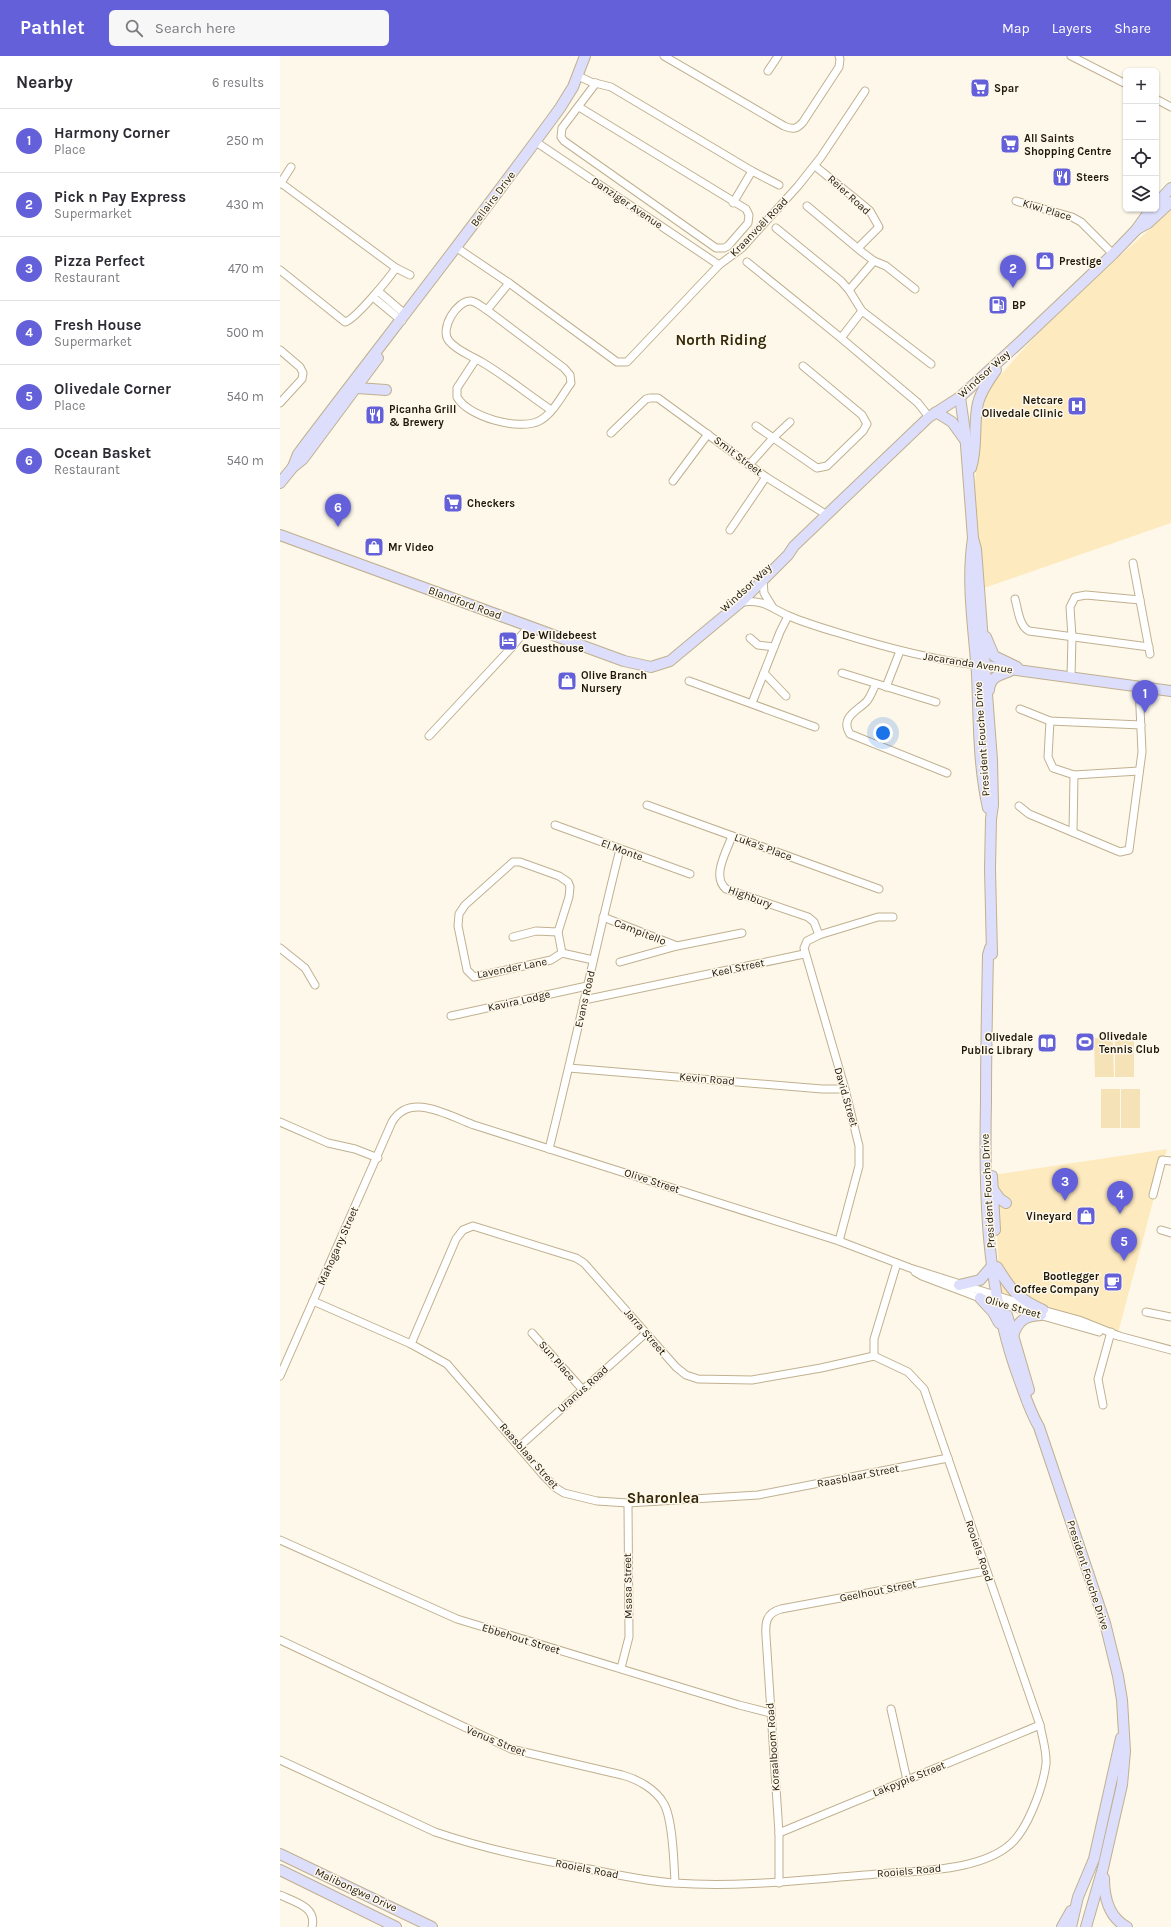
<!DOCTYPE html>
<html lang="en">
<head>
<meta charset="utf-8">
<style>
	body { margin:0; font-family:Karla,sans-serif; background:#f7f7f7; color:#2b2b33 }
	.controls { position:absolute; right:12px; top:12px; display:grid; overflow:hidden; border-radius:6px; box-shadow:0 1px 3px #0004 }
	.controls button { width:36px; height:36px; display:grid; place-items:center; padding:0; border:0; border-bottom:1px solid #e1e1e2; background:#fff; color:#2b2b33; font:20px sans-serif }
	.you { position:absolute; left:603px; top:677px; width:14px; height:14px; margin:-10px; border:3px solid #fff; border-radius:50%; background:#1a73e8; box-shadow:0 0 0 6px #1a73e833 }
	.badge { display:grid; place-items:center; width:26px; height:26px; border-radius:50%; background:#6360d9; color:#fff; font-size:13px; font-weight:700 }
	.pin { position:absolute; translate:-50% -33px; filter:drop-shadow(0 1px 2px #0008) }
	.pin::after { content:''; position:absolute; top:21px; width:14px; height:12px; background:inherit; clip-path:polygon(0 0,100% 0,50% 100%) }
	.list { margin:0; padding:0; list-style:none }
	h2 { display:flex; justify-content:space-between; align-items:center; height:52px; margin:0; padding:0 16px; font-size:17px }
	h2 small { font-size:13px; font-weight:400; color:#7c7c81 }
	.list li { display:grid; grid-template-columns:26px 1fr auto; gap:12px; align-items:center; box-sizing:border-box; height:64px; padding:0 16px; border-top:1px solid #e1e1e2 }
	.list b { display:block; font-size:15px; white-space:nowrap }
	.list p { margin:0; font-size:13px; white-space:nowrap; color:#7c7c81 }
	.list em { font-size:13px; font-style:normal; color:#7c7c81 }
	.icon { flex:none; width:22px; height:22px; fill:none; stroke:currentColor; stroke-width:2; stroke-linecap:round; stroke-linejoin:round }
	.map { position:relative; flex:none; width:891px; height:1871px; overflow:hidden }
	header { display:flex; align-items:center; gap:24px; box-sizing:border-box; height:56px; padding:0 20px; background:#6360d9; color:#fff }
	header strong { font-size:19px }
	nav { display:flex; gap:22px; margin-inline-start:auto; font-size:14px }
	.search { width:280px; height:36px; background:#f7f7f7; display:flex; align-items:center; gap:10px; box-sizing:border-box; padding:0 14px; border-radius:6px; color:#7c7c81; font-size:15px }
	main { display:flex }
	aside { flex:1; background:#fff }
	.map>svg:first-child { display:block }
	.built { fill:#feeabf }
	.green { fill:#f6e2b7 }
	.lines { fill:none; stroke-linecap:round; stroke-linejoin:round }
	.street-casing { stroke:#c0b08f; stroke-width:9 }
	.secondary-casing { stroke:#c0b08f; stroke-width:12 }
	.street { stroke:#fff; stroke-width:7 }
	.secondary { stroke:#dcdefb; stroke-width:10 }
	.labels { text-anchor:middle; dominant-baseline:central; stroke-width:3; stroke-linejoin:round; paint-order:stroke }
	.poi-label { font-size:11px; font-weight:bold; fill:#1e180b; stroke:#fef8ea; text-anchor:start }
	.street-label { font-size:11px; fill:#1e180b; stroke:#fef8ea }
	.district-label { font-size:15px; font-weight:bold; fill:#352909; stroke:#fef8ea }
</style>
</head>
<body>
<header>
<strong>Pathlet</strong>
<div class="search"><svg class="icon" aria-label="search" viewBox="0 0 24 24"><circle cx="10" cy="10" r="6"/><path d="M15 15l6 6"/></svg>Search here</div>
<nav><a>Map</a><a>Layers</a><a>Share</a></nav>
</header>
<main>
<aside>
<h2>Nearby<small>6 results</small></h2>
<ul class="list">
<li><span class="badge">1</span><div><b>Harmony Corner</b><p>Place</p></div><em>250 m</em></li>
<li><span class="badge">2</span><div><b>Pick n Pay Express</b><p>Supermarket</p></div><em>430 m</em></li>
<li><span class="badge">3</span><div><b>Pizza Perfect</b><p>Restaurant</p></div><em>470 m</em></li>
<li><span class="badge">4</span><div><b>Fresh House</b><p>Supermarket</p></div><em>500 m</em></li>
<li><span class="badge">5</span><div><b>Olivedale Corner</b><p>Place</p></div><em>540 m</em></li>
<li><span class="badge">6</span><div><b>Ocean Basket</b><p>Restaurant</p></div><em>540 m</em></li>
</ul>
</aside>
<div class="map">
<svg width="891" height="1871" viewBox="0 0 891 1871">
	<rect width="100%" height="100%" fill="#fef8ea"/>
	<g class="built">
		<polygon points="891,154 891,467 704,532 694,434 702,361 706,338 716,324 770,263"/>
		<polygon points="887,1093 838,1277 721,1244 713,1119"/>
	</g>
	<g class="green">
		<polygon points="814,982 833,982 834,1021 815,1021"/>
		<rect x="835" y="982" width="19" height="39"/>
		<rect x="821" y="1033" width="19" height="39"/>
		<rect x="841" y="1033" width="19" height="39"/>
	</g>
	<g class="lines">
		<defs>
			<g id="street">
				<path d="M384 0 504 70C513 74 517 73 523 66L559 11 560 3 559 0"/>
				<polyline points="791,0 846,28"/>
				<polyline points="488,15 498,0"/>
				<polyline points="298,20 311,26 331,31 472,115 499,129"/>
				<polyline points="876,43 891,51"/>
				<polyline points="299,51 466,153 469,159 468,167 448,190 444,192 436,192 284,85 281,81 282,72 316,27"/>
				<polyline points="256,86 439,209"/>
				<polyline points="535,110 583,149 590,155 599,171 578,192"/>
				<polyline points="1,127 116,212 130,219"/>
				<polyline points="0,128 11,111"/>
				<polyline points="736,145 792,161 801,166 833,198"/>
				<polyline points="453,147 472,115"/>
				<polyline points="527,150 582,196 594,205 606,210 635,233"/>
				<polyline points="496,172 561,225 569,234 582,255 651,308"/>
				<polyline points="177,192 229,227 337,306 347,306 439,209 462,192 518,130 541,101 585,35"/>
				<polyline points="467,206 561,282 638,347 649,361"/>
				<path d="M0 214 65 266C75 264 109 222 116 212"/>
				<polyline points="569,234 594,205"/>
				<polyline points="98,235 126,259"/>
				<polyline points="93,241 122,265"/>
				<polyline points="207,254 229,227"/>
				<polyline points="561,282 582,255"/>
				<polyline points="0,294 20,311 23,317 22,323 0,347"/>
				<path d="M196 303 177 332V341C188 361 239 375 259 365 273 358 282 339 291 327L290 319 284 312 207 254C203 252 197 246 191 245 177 244 159 273 169 285 178 296 193 300 205 308 228 322 249 339 271 354"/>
				<polyline points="476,370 537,412 547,410 583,375 587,368 582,359 523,310"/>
				<polyline points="331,377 366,343 370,342 378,342 486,421 547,459"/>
				<polyline points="469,409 493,382 510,366"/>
				<polyline points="393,425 428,378"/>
				<polyline points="450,474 486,421"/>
				<polyline points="853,507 870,598"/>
				<polyline points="483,524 484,537 492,550"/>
				<path d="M735 543C738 553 739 570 749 575L869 591"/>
				<path d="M461 546C485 543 490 552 509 560 525 567 542 572 559 577 604 591 649 603 696 609"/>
				<polyline points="470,582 478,589 494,591"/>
				<polyline points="484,617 506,640"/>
				<polyline points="562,617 656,646"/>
				<polyline points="791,621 792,581 790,551 795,541 806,539 860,544"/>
				<polyline points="409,625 535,671"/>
				<path d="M596 628C593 633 591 640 587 645 579 654 559 661 570 678L667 717"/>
				<polyline points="606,631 620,595"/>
				<polyline points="472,647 500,576 508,560"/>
				<polyline points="740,653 770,665 861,669"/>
				<polyline points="770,665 768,701 773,712 794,719 859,715"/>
				<polyline points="149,680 232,591 249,570"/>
				<polyline points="367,749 599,833"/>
				<polyline points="739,750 749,758 840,796 849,794 862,696 859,630"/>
				<polyline points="275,769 410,818"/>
				<polyline points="793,776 794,719"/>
				<path d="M452 780C447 795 431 820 446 833L528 861 534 866 539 879"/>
				<polygon points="233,806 240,806 279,820 288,826 290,831 289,841 278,876 282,897 271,904 194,921 187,914 178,870 179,858 185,849"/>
				<polyline points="323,861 397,890"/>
				<polyline points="233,881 256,875 278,876"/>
				<polyline points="0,892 25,912 35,929"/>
				<polyline points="282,897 313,904"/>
				<polyline points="340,906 397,890 462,877"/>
				<polyline points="304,944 524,898"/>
				<polyline points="171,960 307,930"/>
				<polyline points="289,1012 542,1033 565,1033"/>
				<polyline points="0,1066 48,1087 75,1093 98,1102"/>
				<path d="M269 1093C294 993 315 893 340 793"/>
				<polyline points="873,1139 882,1104 891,1105"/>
				<polyline points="881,1174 891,1177"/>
				<polyline points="559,1185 579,1110 579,1090 565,1033 524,892 527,885 539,879 598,861 613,861"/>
				<polyline points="635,1216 642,1220 700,1242 819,1276"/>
				<polyline points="33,1245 131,1288 167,1308 264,1420 276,1432 284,1437 317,1445 348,1447 478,1439 668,1402"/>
				<polyline points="759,1253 799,1264 839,1280"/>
				<polyline points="866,1256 891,1261"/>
				<polyline points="252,1277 302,1333"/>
				<polyline points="835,1279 891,1294"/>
				<polyline points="131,1288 176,1183 183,1174 193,1170 296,1202 304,1207 396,1311 406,1319 418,1323 472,1324 541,1312 594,1300"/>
				<polyline points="594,1300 594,1283 617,1207"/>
				<path d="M0 1320 112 1066C130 1035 169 1060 194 1069L559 1185 630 1212 749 1250"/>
				<polyline points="823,1349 818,1323 831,1276"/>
				<polyline points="240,1390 366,1277"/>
				<polyline points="0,1484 177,1563 459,1649 490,1657"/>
				<path d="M0 1584 231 1693 342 1719C357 1723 376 1733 384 1748 393 1764 394 1808 395 1827"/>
				<polyline points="341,1612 349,1581 348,1447"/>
				<polyline points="611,1653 627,1724"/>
				<path d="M0 1704 155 1776C205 1793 256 1804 309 1813 337 1819 365 1825 394 1827 462 1832 530 1823 598 1818 636 1815 696 1815 727 1791 747 1777 763 1731 766 1708 767 1695 762 1681 760 1669L644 1333 628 1316 594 1300"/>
				<polyline points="499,1777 760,1669"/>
				<path d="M499 1827V1777L486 1580C485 1567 486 1557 501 1553L706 1515"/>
				<path d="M0 1839C15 1846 37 1851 32 1871"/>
			</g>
			<g id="secondary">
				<polyline points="876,148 891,132"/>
				<polyline points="857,173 868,167 891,146"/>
				<polyline points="77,332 106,334"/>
				<path d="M680 341 685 376 693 482C686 527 694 573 697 618 699 662 698 708 708 752"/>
				<polyline points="656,356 672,366 685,384"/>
				<path d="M13 411 18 398C105 283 195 169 280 52L293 31 305 0"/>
				<path d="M691 412C698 391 693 368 698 347 701 335 709 324 716 314"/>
				<polyline points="0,427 13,411 23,403 98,302"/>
				<polyline points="0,479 344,605 371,611 390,605 461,546 508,499 514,490 649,361 680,341 739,287 833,198 856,174 871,153"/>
				<polyline points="693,482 696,493 712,704 713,749 711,763 710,813 712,898"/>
				<polyline points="706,581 714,600 737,611"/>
				<polyline points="700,609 891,635"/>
				<path d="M709 634C710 621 719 619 730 615"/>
				<path d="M710 892 708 899C707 948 706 996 706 1045 704 1139 706 1234 739 1323 745 1339 750 1356 759 1371L825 1567 838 1620 842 1644 845 1695 842 1729 823 1812 806 1871"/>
				<polyline points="712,1120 715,1174"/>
				<polyline points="712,1132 720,1143 726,1147"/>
				<path d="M717 1211C732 1235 737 1242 763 1254"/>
				<polyline points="679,1229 700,1224 712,1210"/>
				<polyline points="700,1242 713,1256 719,1267"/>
				<polyline points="727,1259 749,1334"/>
				<path d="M733 1280C738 1264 745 1260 761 1259"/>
				<polyline points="0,1798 152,1871"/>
				<polyline points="0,1814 116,1871"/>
				<path d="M824 1822C824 1841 828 1861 847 1871"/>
				<polyline points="782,1871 791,1855"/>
				<polyline points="791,1871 798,1841 814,1803 841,1682"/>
			</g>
		</defs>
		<use href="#street" class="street-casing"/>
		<use href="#secondary" class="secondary-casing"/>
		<use href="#street" class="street"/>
		<use href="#secondary" class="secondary"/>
	</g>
	<defs>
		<symbol id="supermarket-square" viewBox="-11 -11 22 22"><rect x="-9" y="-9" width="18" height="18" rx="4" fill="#6360d9" stroke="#fef8ea"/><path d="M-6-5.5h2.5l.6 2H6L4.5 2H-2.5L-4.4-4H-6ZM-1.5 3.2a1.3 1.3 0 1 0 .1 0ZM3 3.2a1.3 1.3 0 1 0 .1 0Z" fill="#fff"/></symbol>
		<symbol id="restaurant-square" viewBox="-11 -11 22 22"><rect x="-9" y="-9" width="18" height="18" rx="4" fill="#6360d9" stroke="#fef8ea"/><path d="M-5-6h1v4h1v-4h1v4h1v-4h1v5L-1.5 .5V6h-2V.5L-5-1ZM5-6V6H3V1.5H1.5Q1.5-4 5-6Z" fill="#fff"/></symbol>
		<symbol id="shop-square" viewBox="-11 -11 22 22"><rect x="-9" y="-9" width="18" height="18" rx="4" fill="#6360d9" stroke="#fef8ea"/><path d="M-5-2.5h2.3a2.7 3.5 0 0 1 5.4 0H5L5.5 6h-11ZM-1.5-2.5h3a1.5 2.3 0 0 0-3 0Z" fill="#fff"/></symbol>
		<symbol id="fuel-square" viewBox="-11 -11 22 22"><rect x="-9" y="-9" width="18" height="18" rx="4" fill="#6360d9" stroke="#fef8ea"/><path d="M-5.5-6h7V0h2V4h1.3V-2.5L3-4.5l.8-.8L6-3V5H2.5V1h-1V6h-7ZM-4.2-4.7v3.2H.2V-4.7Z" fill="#fff"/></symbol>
		<symbol id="hospital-square" viewBox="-11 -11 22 22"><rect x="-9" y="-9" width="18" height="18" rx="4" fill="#6360d9" stroke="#fef8ea"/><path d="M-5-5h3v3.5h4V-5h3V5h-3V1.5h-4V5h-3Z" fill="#fff"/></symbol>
		<symbol id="hotel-square" viewBox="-11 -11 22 22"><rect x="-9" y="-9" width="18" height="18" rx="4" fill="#6360d9" stroke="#fef8ea"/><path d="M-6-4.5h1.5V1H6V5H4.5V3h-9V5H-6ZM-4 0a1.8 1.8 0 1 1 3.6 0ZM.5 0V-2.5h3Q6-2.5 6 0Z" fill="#fff"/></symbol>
		<symbol id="stadium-square" viewBox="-11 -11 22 22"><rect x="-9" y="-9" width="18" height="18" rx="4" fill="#6360d9" stroke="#fef8ea"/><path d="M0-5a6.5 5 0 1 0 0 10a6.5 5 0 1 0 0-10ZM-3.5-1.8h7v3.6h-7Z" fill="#fff"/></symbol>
		<symbol id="library-square" viewBox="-11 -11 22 22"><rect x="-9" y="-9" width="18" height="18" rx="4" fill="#6360d9" stroke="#fef8ea"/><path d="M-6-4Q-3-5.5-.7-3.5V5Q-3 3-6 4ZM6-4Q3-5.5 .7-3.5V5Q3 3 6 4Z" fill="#fff"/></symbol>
		<symbol id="cafe-square" viewBox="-11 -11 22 22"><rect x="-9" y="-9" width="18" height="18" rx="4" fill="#6360d9" stroke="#fef8ea"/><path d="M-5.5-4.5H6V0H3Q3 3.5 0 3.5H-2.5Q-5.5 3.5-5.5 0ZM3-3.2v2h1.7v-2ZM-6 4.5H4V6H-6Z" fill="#fff"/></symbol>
	</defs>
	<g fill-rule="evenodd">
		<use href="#supermarket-square" x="689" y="21" width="22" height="22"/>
		<use href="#supermarket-square" x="719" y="77" width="22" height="22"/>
		<use href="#restaurant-square" x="771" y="110" width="22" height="22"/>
		<use href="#shop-square" x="754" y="194" width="22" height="22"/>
		<use href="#fuel-square" x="707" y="238" width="22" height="22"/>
		<use href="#hospital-square" x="786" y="339" width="22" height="22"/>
		<use href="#restaurant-square" x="84" y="348" width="22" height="22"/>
		<use href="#supermarket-square" x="162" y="436" width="22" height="22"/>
		<use href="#shop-square" x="83" y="480" width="22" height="22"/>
		<use href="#hotel-square" x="217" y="574" width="22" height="22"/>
		<use href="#shop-square" x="276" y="614" width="22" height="22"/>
		<use href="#stadium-square" x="794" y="975" width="22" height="22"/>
		<use href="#library-square" x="756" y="976" width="22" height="22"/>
		<use href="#shop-square" x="795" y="1149" width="22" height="22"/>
		<use href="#cafe-square" x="822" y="1215" width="22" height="22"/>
	</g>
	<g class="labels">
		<g class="poi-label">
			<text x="714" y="32">Spar</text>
			<text x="744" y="82">All Saints<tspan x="744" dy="13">Shopping Centre</tspan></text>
			<text x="796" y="121">Steers</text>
			<text x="779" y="205">Prestige</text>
			<text x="732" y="249">BP</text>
			<text x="783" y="344" text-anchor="end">Netcare<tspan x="783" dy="13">Olivedale Clinic</tspan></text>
			<text x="109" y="353">Picanha Grill<tspan x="109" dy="13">&amp; Brewery</tspan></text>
			<text x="187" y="447">Checkers</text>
			<text x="108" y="491">Mr Video</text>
			<text x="242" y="579">De Wildebeest<tspan x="242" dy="13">Guesthouse</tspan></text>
			<text x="301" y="619">Olive Branch<tspan x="301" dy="13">Nursery</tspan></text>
			<text x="819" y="980">Olivedale<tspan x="819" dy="13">Tennis Club</tspan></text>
			<text x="753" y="981" text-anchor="end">Olivedale<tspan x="753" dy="13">Public Library</tspan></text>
			<text x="792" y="1160" text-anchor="end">Vineyard</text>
			<text x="819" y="1220" text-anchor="end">Bootlegger<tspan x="819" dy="13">Coffee Company</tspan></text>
		</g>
		<g class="street-label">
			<text transform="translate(569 139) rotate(42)">Reier Road</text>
			<text transform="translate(213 143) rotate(-53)">Bellairs Drive</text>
			<text transform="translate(347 147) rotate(34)">Danziger Avenue</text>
			<text transform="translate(767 154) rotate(17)">Kiwi Place</text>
			<text transform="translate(479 171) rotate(-46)">Kraanvoël Road</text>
			<text transform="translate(704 318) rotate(-42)">Windsor Way</text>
			<text transform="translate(458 400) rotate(37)">Smit Street</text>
			<text transform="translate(466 532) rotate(-43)">Windsor Way</text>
			<text transform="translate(185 547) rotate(20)">Blandford Road</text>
			<text transform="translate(688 607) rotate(9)">Jacaranda Avenue</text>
			<text transform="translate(702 683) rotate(-94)">President Fouche Drive</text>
			<text transform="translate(483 791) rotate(20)">Luka's Place</text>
			<text transform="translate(342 794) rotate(20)">El Monte</text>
			<text transform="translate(470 841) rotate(20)">Highbury</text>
			<text transform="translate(360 876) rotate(21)">Campitello</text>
			<text transform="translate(232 912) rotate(-11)">Lavender Lane</text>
			<text transform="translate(458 912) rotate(-12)">Keel Street</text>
			<text transform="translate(305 943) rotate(-77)">Evans Road</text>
			<text transform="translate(239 945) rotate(-13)">Kavira Lodge</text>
			<text transform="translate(427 1023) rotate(5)">Kevin Road</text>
			<text transform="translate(566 1041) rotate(74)">David Street</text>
			<text transform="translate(372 1125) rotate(18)">Olive Street</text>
			<text transform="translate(708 1135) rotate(-93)">President Fouche Drive</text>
			<text transform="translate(58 1190) rotate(-66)">Mahogany Street</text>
			<text transform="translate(733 1251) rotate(16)">Olive Street</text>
			<text transform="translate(365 1276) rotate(49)">Jarra Street</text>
			<text transform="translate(277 1305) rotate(49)">Sun Place</text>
			<text transform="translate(303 1333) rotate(-42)">Uranus Road</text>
			<text transform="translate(249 1400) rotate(49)">Raasblaar Street</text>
			<text transform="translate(578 1420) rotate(-11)">Raasblaar Street</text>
			<text transform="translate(699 1495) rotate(71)">Rooiels Road</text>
			<text transform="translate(808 1519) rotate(72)">President Fouche Drive</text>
			<text transform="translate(348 1530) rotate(-91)">Msasa Street</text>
			<text transform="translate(598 1535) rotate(-11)">Geelhout Street</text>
			<text transform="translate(241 1583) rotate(17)">Ebbehout Street</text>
			<text transform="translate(216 1685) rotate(22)">Venus Street</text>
			<text transform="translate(493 1691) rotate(-94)">Koraalboom Road</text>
			<text transform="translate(629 1723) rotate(-22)">Lakpypie Street</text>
			<text transform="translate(307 1813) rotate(11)">Rooiels Road</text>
			<text transform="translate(629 1815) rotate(-5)">Rooiels Road</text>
			<text transform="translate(76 1834) rotate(25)">Malibongwe Drive</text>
		</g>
		<g class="district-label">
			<text x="441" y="284">North Riding</text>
			<text x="383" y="1442">Sharonlea</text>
		</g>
	</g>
</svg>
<div class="controls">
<button>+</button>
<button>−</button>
<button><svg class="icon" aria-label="locate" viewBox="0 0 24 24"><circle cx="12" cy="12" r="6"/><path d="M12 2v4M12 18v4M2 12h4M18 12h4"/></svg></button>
<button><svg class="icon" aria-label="layers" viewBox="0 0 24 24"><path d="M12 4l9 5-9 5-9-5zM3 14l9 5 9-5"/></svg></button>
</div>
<div class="you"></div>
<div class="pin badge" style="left:865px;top:657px">1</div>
<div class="pin badge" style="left:733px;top:232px">2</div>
<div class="pin badge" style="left:785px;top:1145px">3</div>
<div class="pin badge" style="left:840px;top:1158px">4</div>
<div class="pin badge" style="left:844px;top:1205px">5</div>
<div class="pin badge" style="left:58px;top:471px">6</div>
</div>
</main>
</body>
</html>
